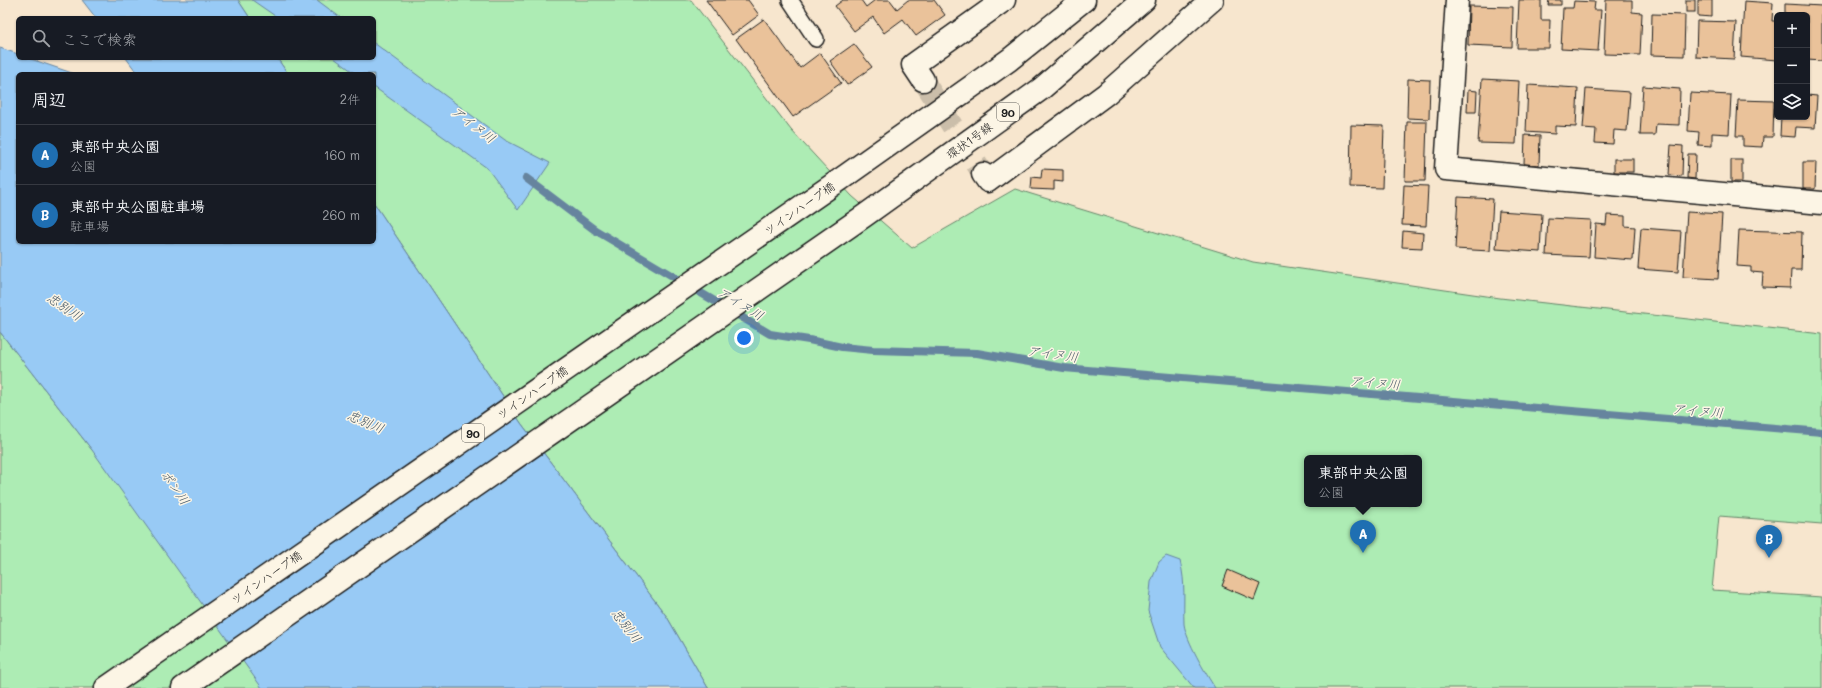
<!DOCTYPE html>
<html lang="ja">
<head>
<meta charset="utf-8">
<style>
	body { margin:0; font-family:Mali,"Klee One",sans-serif; background:#20242c; color:#f1f3f6 }
	.controls { position:absolute; right:12px; top:12px; display:grid; overflow:hidden; border-radius:6px; box-shadow:0 1px 3px #0004 }
	.controls button { width:36px; height:36px; display:grid; place-items:center; padding:0; border:0; border-bottom:1px solid #363941; background:#171b24; color:#f1f3f6; font:20px sans-serif }
	.you { position:absolute; left:744px; top:338px; width:14px; height:14px; margin:-10px; border:3px solid #fff; border-radius:50%; background:#1a73e8; box-shadow:0 0 0 6px #1a73e833 }
	.badge { display:grid; place-items:center; width:26px; height:26px; border-radius:50%; background:#1f6fb2; color:#fff; font-size:13px; font-weight:700 }
	.pin { position:absolute; translate:-50% -33px; filter:drop-shadow(0 1px 2px #0008) }
	.pin::after { content:''; position:absolute; top:21px; width:14px; height:12px; background:inherit; clip-path:polygon(0 0,100% 0,50% 100%) }
	.popup { position:absolute; left:1304px; top:455px; width:118px; height:52px; box-sizing:border-box; display:grid; place-content:center; border-radius:6px; background:#171b24; filter:drop-shadow(0 1px 3px #0005); font-size:13px; white-space:nowrap; color:#9ea1a6 }
	.popup b { font-size:15px; color:#f1f3f6 }
	.popup::after { content:''; position:absolute; left:50%; top:100%; margin-left:-8px; border:8px solid transparent; border-top-color:#171b24 }
	.list { margin:0; padding:0; list-style:none }
	h2 { display:flex; justify-content:space-between; align-items:center; height:52px; margin:0; padding:0 16px; font-size:17px }
	h2 small { font-size:13px; font-weight:400; color:#9ea1a6 }
	.list li { display:grid; grid-template-columns:26px 1fr auto; gap:12px; align-items:center; box-sizing:border-box; height:60px; padding:0 16px; border-top:1px solid #363941 }
	.list b { display:block; font-size:15px; white-space:nowrap }
	.list p { margin:0; font-size:13px; white-space:nowrap; color:#9ea1a6 }
	.list em { font-size:13px; font-style:normal; color:#9ea1a6 }
	.icon { flex:none; width:22px; height:22px; fill:none; stroke:currentColor; stroke-width:2; stroke-linecap:round; stroke-linejoin:round }
	.map { position:relative; flex:none; width:1822px; height:688px; overflow:hidden }
	.search { position:absolute; background:#171b24; box-shadow:0 1px 3px #0004; left:16px; top:16px; width:360px; height:44px; display:flex; align-items:center; gap:10px; box-sizing:border-box; padding:0 14px; border-radius:6px; color:#9ea1a6; font-size:15px }
	.panel { position:absolute; background:#171b24; box-shadow:0 1px 3px #0004; left:16px; top:72px; width:360px; height:172px; border-radius:6px }
	.map>svg:first-child { display:block }
	.green { fill:#adecb4; stroke:#648468; fill-rule:evenodd }
	.water { fill:#98caf5; stroke:#66849e }
	.lines { fill:none; stroke-linecap:round; stroke-linejoin:round }
	.stream { stroke:#66849e; stroke-width:8 }
	.building { fill:#eac29a; stroke:#1c1c1c }
	.street-tunnel { stroke:#cbbeaa; stroke-width:22; stroke-dasharray:22 11; stroke-linecap:butt }
	.lane-casing { stroke:#1c1c1c; stroke-width:18 }
	.street-casing { stroke:#1c1c1c; stroke-width:25 }
	.primary-casing { stroke:#1c1c1c; stroke-width:25 }
	.lane { stroke:#fcf5e5; stroke-width:15 }
	.street { stroke:#fcf5e5; stroke-width:22 }
	.primary { stroke:#fcf5e5; stroke-width:22 }
	.labels { text-anchor:middle; dominant-baseline:central; stroke-width:3; stroke-linejoin:round; paint-order:stroke }
	.shield { fill:#fcf5e5; stroke:#5f5d58; stroke-width:1 }
	.shield-label { font-size:11px; font-weight:bold; fill:#1c1c1c }
	.street-label { font-size:12px; fill:#1c1c1c; stroke:#fcf5e5 }
	.water-label { font-size:13px; font-style:italic; fill:#475968; stroke:#fcf5e5 }
</style>
</head>
<body>
<div class="map">
<svg width="1822" height="688" viewBox="0 0 1822 688">
	<rect width="100%" height="100%" fill="#f7e6ce"/>
	<filter id="ink" filterUnits="userSpaceOnUse"><feTurbulence type="fractalNoise" baseFrequency=".025" numOctaves="2"/><feDisplacementMap in="SourceGraphic" scale="8" xChannelSelector="R" yChannelSelector="G"/><feConvolveMatrix kernelMatrix="1 2 1 2 8 2 1 2 1" color-interpolation-filters="sRGB"/></filter>
	<g filter="url(#ink)">
		<g class="green">
			<path d="M238 0H691L791 130 852 196 912 248 1015 189 1253 262 1500 298 1822 334V524L1719 516 1712 590 1822 597V688H708L667 617 521 423 374 203V74H288L277 58H374V18H250ZM1307 458H1419V504H1307Z"/>
			<polygon points="0,332 92,450 514,688 0,688"/>
		</g>
		<g class="water">
			<polygon points="82,0 238,0 250,18 96,18"/>
			<polygon points="252,0 317,0 341,18 278,18"/>
			<polygon points="374,43 505,140 550,163 518,210 487,168 374,87 374,74 356,74 334,58 374,58"/>
			<polygon points="0,48 18,54 18,58 28,58 75,74 18,74 18,242 374,242 374,203 521,423 667,617 708,688 262,688 92,450 0,332"/>
			<polygon points="126,58 277,58 288,74 138,74"/>
			<path d="M1166 556 1180 561C1186 584 1183 601 1184 624 1186 640 1206 674 1215 688H1194L1160 647 1148 611 1151 582 1159 562Z"/>
		</g>
		<g class="lines">
			<polyline class="stream" points="526,178 595,230 770,334 809,340 842,347 873,350 977,353 1064,368 1822,432"/>
		</g>
		<g class="building">
			<polygon points="706,0 748,0 759,15 732,35"/>
			<polygon points="843,0 861,0 866,7 875,0 890,0 897,9 908,0 934,0 945,15 916,36 903,19 884,33 873,17 854,31 835,6"/>
			<polygon points="1519,0 1541,0 1541,20 1550,20 1549,48 1517,48"/>
			<polygon points="1549,0 1561,0 1561,5 1548,5"/>
			<polygon points="1606,0 1632,0 1632,12 1642,13 1640,55 1604,54"/>
			<rect x="1686" y="0" width="9" height="12"/>
			<polygon points="1698,0 1712,0 1712,17 1698,16"/>
			<polygon points="1574,1 1595,2 1594,10 1601,10 1598,51 1561,49 1563,8 1573,8"/>
			<polygon points="1744,1 1773,3 1772,21 1777,21 1777,60 1741,57"/>
			<polygon points="1785,4 1822,6 1822,61 1807,60 1807,15 1785,15"/>
			<polygon points="1469,6 1513,7 1512,47 1468,45"/>
			<polygon points="1652,14 1685,15 1684,56 1651,55"/>
			<polygon points="764,19 800,68 820,53 841,83 793,117 736,39"/>
			<polygon points="1697,21 1736,22 1734,59 1696,57"/>
			<polygon points="854,44 872,67 847,85 830,61"/>
			<polygon points="1408,79 1430,80 1429,119 1407,118"/>
			<polygon points="1482,79 1519,81 1516,144 1478,143"/>
			<polygon points="1528,85 1578,88 1576,127 1555,126 1555,134 1526,132"/>
			<polygon points="1643,86 1680,89 1679,125 1656,124 1655,135 1640,135"/>
			<polygon points="1586,89 1630,92 1627,131 1614,130 1613,144 1595,143 1596,129 1583,128"/>
			<polygon points="1468,90 1477,91 1476,112 1467,112"/>
			<polygon points="1690,93 1731,95 1729,134 1712,133 1712,146 1698,145 1699,132 1688,131"/>
			<polygon points="1807,95 1817,96 1815,128 1796,127 1795,137 1780,136 1781,117 1807,117"/>
			<polygon points="1738,100 1774,101 1773,137 1763,137 1762,147 1743,146 1743,136 1736,136"/>
			<polygon points="1407,122 1427,122 1425,181 1405,181"/>
			<polygon points="1351,125 1384,126 1382,188 1350,187"/>
			<polygon points="1525,135 1540,136 1539,165 1524,164"/>
			<polygon points="1671,145 1683,146 1682,176 1669,175"/>
			<polygon points="1688,154 1696,154 1695,179 1687,178"/>
			<rect x="1614" y="159" width="19" height="13"/>
			<rect x="1731" y="160" width="11" height="22"/>
			<polygon points="1803,162 1816,162 1815,189 1803,189"/>
			<polygon points="1042,169 1063,170 1063,182 1054,181 1054,190 1031,189 1032,177 1041,178"/>
			<polygon points="1404,185 1428,186 1426,226 1402,225"/>
			<polygon points="1458,197 1493,199 1490,251 1455,249"/>
			<polygon points="1499,211 1542,214 1540,252 1496,249"/>
			<polygon points="1687,212 1722,214 1718,279 1683,277"/>
			<polygon points="1607,215 1625,216 1625,226 1635,227 1633,260 1594,257 1596,224 1606,225"/>
			<polygon points="1548,218 1591,220 1589,257 1546,255"/>
			<polygon points="1641,228 1681,231 1678,272 1638,269"/>
			<polygon points="1739,230 1802,232 1801,270 1791,270 1790,288 1762,287 1763,273 1751,272 1751,267 1737,266"/>
			<polygon points="1403,231 1423,233 1422,248 1402,247"/>
			<polygon points="1228,570 1260,584 1254,600 1222,586"/>
		</g>
		<g class="lines">
			<polyline class="street-tunnel" points="923,80 983,174"/>
			<defs>
				<polyline id="lane" points="790,0 816,39"/>
				<g id="street">
					<polyline points="1457,0 1446,169 1822,203"/>
					<polyline points="923,80 913,65 1004,0"/>
					<polyline points="983,174 988,181 1106,94 1212,0"/>
				</g>
				<g id="primary">
					<polyline points="106,688 841,179 1009,60 1084,0"/>
					<polyline points="183,688 864,216 1041,89 1144,0"/>
				</g>
			</defs>
			<use href="#lane" class="lane-casing"/>
			<use href="#street" class="street-casing"/>
			<use href="#primary" class="primary-casing"/>
			<use href="#lane" class="lane"/>
			<use href="#street" class="street"/>
			<use href="#primary" class="primary"/>
		</g>
	</g>
	<g class="labels">
		<g class="shield">
			<rect x="997" y="103" width="22" height="18" rx="3"/>
			<rect x="462" y="424" width="22" height="18" rx="3"/>
		</g>
		<g class="shield-label">
			<text x="1008" y="112">90</text>
			<text x="473" y="433">90</text>
		</g>
		<g class="street-label">
			<text transform="translate(969 140) rotate(-36)">環状1号線</text>
			<text transform="translate(799 208) rotate(-35)">ツインハープ橋</text>
			<text transform="translate(532 392) rotate(-35)">ツインハープ橋</text>
			<text transform="translate(266 577) rotate(-35)">ツインハープ橋</text>
		</g>
		<g class="water-label">
			<text transform="translate(474 124) rotate(37)">アイヌ川</text>
			<text transform="translate(741 303) rotate(31)">アイヌ川</text>
			<text transform="translate(65 306) rotate(34)">忠別川</text>
			<text transform="translate(1053 353) rotate(8)">アイヌ川</text>
			<text transform="translate(1375 382) rotate(5)">アイヌ川</text>
			<text transform="translate(1698 410) rotate(5)">アイヌ川</text>
			<text transform="translate(366 421) rotate(23)">忠別川</text>
			<text transform="translate(176 487) rotate(55)">ポン川</text>
			<text transform="translate(627 625) rotate(52)">忠別川</text>
		</g>
	</g>
</svg>
<div class="controls">
<button>+</button>
<button>−</button>
<button><svg class="icon" aria-label="layers" viewBox="0 0 24 24"><path d="M12 4l9 5-9 5-9-5zM3 14l9 5 9-5"/></svg></button>
</div>
<div class="you"></div>
<div class="pin badge" style="left:1363px;top:553px">A</div>
<div class="popup"><b>東部中央公園</b>公園</div>
<div class="pin badge" style="left:1769px;top:558px">B</div>
<div class="search"><svg class="icon" aria-label="search" viewBox="0 0 24 24"><circle cx="10" cy="10" r="6"/><path d="M15 15l6 6"/></svg>ここで検索</div>
<section class="panel">
<h2>周辺<small>2件</small></h2>
<ul class="list">
<li><span class="badge">A</span><div><b>東部中央公園</b><p>公園</p></div><em>160 m</em></li>
<li><span class="badge">B</span><div><b>東部中央公園駐車場</b><p>駐車場</p></div><em>260 m</em></li>
</ul>
</section>
</div>
</body>
</html>
